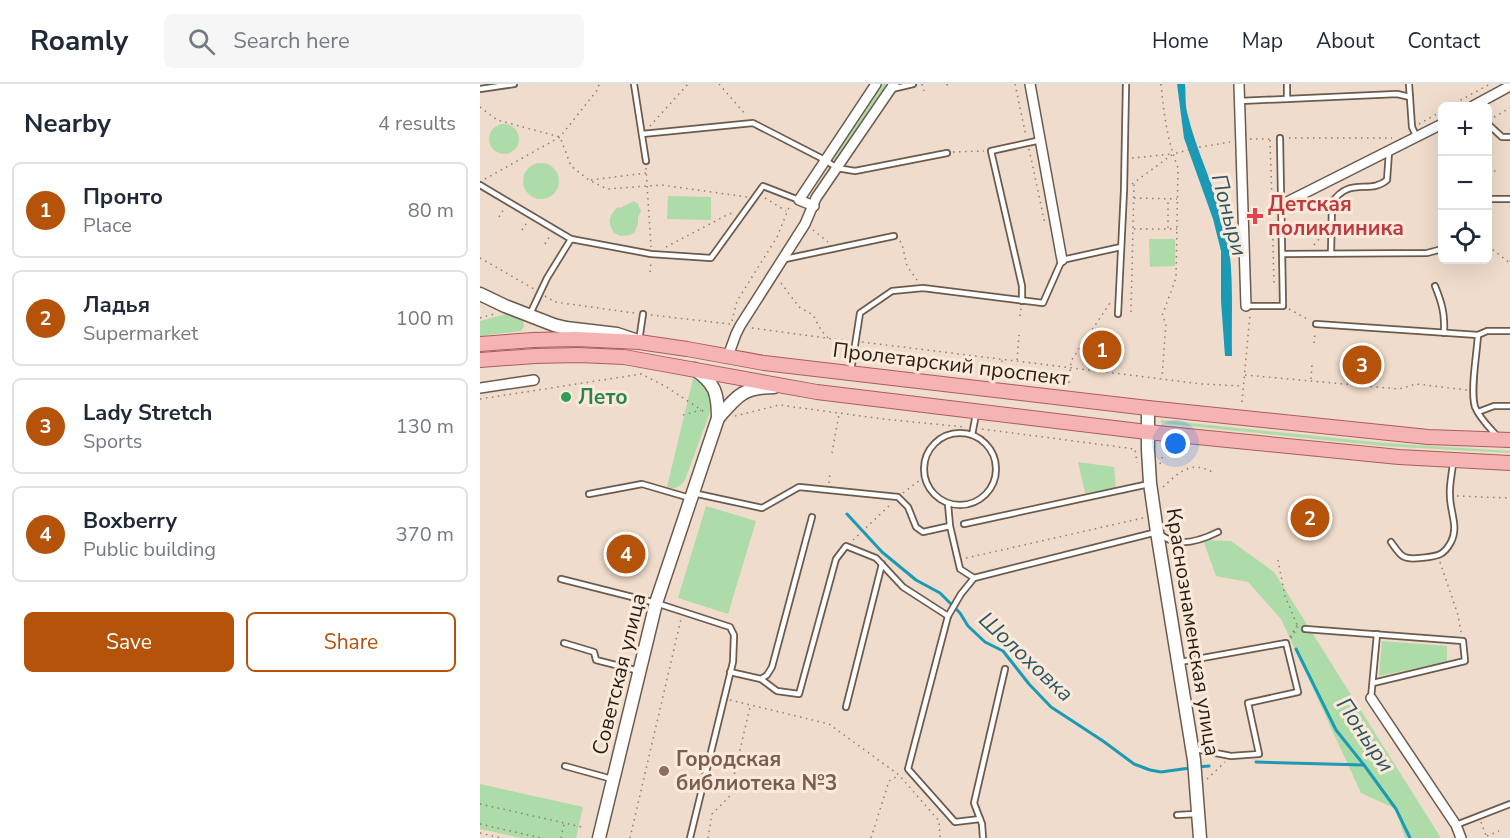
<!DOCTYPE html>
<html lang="en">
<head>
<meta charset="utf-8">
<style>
	body { margin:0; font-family:"Nunito Sans",sans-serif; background:#f6f6f7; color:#1f2937 }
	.controls { position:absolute; right:18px; top:18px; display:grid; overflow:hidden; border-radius:9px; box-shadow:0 6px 24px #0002 }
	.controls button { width:54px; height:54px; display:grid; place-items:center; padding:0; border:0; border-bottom:2px solid #e0e1e3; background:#fff; color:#1f2937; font:30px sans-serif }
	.you { position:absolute; left:696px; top:360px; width:21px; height:21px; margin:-15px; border:4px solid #fff; border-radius:50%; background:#1a73e8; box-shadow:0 0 0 9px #1a73e833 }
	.badge { display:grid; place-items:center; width:39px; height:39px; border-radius:50%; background:#b45309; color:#fff; font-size:20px; font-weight:700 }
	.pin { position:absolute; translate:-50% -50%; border:3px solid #fff; box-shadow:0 2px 6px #0006 }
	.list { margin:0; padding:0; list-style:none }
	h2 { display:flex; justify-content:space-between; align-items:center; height:78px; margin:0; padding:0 24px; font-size:26px }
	h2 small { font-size:20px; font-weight:400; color:#747a83 }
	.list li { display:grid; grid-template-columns:39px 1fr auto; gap:18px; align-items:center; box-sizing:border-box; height:96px; margin:0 12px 12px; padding:0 12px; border:2px solid #e0e1e3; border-radius:9px }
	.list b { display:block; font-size:22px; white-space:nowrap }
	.list p { margin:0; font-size:20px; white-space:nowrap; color:#747a83 }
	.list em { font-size:20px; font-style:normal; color:#747a83 }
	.actions { display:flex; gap:12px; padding:18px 24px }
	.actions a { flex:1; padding:14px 0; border:2px solid #b45309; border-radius:9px; text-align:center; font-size:21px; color:#b45309 }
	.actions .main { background:#b45309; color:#fff }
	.icon { flex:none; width:33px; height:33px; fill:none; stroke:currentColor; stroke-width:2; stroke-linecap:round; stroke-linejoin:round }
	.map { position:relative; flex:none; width:1030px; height:754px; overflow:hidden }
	header { display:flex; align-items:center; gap:36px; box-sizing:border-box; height:84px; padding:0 30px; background:#fff; border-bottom:2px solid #e0e1e3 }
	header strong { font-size:28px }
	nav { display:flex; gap:33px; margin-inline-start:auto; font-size:21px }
	.search { width:420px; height:54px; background:#f6f6f7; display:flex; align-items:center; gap:15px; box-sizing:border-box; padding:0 21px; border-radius:9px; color:#747a83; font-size:22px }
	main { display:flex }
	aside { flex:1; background:#fff }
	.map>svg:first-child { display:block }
	.green { fill:#aedca8 }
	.water { fill:#1b9ab5 }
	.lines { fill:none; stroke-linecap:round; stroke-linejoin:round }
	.stream { stroke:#1b9ab5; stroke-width:3 }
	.lane-casing { stroke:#6c5b4d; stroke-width:8 }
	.street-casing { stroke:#6c5b4d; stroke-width:12 }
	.secondary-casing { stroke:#6c5b4d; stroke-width:15 }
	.primary-casing { stroke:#a95e5c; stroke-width:16 }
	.path { stroke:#8b7e73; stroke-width:1.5; stroke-dasharray:1.5 4.5; stroke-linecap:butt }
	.lane { stroke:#fff; stroke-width:4.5 }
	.street { stroke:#fff; stroke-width:9 }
	.secondary { stroke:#fff; stroke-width:12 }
	.primary { stroke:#f6b3b3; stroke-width:14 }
	.health-dot { fill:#e0444e; stroke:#fde9d9; stroke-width:2 }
	.leisure-dot { fill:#2e9e5b; stroke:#fde9d9; stroke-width:2 }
	.education-dot { fill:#8d6e63; stroke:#fde9d9; stroke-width:2 }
	.labels { text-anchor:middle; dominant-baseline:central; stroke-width:6; stroke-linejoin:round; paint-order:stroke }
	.health-label { font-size:21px; font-weight:bold; fill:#be3a42; stroke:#fde9d9; text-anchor:start }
	.street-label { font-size:21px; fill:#261f19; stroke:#fde9d9 }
	.leisure-label { font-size:21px; font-weight:bold; fill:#27864d; stroke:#fde9d9; text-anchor:start }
	.education-label { font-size:21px; font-weight:bold; fill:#785e54; stroke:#fde9d9; text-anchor:start }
	.water-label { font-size:22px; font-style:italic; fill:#2a5966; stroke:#fde9d9 }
</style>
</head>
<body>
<header>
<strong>Roamly</strong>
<div class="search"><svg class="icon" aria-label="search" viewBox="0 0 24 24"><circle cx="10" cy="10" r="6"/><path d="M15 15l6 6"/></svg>Search here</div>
<nav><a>Home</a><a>Map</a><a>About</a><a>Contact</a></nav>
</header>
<main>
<aside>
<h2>Nearby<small>4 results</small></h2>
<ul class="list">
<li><span class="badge">1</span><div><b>Пронто</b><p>Place</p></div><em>80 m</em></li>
<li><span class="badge">2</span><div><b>Ладья</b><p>Supermarket</p></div><em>100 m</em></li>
<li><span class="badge">3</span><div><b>Lady Stretch</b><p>Sports</p></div><em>130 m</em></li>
<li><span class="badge">4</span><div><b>Boxberry</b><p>Public building</p></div><em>370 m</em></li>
</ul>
<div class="actions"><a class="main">Save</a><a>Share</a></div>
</aside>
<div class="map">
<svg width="1030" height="754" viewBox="0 0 1030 754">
	<rect width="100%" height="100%" fill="#efdccc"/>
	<g class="green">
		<polygon points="401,0 407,0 355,77 351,74"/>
		<circle cx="24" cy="55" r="15"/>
		<circle cx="61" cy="97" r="18"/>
		<polygon points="188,112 231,113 231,136 187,135"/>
		<path d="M154 117 158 120 161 127 158 134V140L154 149 150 151 141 152 134 149C127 138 129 131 138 123L140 124Z"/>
		<polygon points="669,155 695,155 695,182 670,183"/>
		<polygon points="26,230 43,237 44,242 41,247 0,252 0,237"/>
		<path d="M213 295C228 302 231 313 230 328L205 396C200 403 195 406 187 403Z"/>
		<polygon points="681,336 904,359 1030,367 1030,369 903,362 681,339"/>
		<polygon points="598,378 634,383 636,404 605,409"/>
		<polygon points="226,422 276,437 248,530 198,514"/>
		<polygon points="723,456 751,457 794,488 961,754 925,754 916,725 881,709 801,535 768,498 736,492"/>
		<polygon points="902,557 967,562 967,578 899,592"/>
		<polygon points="0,700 103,723 96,754 41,754 0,745"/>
	</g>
	<path class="water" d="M697 0H705C706 9 705 19 707 28 716 67 735 103 745 142 755 184 751 229 752 272H745L741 217V167L733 135 704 54Z"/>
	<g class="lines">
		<g class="stream">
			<polyline points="367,430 402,468 436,496 460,509 480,529 488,542 505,558 523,567 549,600 571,623 623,657 654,680 670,686 681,688 710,684"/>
			<polyline points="816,565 856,646 884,681 916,725 930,754"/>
			<polyline points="776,678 884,681"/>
			<polyline points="717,683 729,682"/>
		</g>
		<defs>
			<g id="lane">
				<polyline points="154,0 166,77"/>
				<polyline points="807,0 807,15"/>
				<polyline points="929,0 932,43 937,54"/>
				<polyline points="0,5 34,0"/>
				<polyline points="412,5 433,0"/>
				<polyline points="760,17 917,10 930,13"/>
				<polyline points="1008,40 1022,53 1030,53"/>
				<polyline points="162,50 273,39 345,76 357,84 375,87 467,69"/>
				<polyline points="0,101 91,155"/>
				<polyline points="1008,115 1030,115"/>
				<path d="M851 169 852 119C869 92 890 111 907 96L909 68"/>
				<polyline points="803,170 947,169 962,165"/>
				<polyline points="305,175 414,152"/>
				<path d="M955 202C962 219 965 230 964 249"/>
				<polyline points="542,217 542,202 511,67 561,56"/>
				<polyline points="766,222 803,222 800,54"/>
				<polyline points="50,230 67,194 91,155 171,170 231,174 283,102 319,116"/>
				<polyline points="638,230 644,106 646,0"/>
				<path d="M836 240 998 251C997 269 990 307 995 323 1000 335 1010 344 1018 353"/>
				<polyline points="998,251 1007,247 1030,247"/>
				<polyline points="159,257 163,230"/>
				<polyline points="371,287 380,229 412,207 443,204 563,219 582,176 641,163"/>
				<polyline points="998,328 1014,322 1030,322"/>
				<circle cx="480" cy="385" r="36"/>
				<polyline points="492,351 496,330"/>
				<polyline points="213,409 282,424 319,403 418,413 428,423 436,443 443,448 470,442 468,420"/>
				<polyline points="109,410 162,400 210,414"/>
				<polyline points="484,440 669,400"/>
				<polyline points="470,442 480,485 494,494"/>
				<path d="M911 458C921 472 922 476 940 474 956 472 963 473 971 458 979 443 970 428 970 412 969 402 972 390 973 379"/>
				<polyline points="81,495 176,519 250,543 254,551 253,578 210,754"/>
				<polyline points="825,545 983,557 985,577 893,599"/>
				<polyline points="84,559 114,568 116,576 159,587"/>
				<polyline points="700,578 806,559 818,608 768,619 779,670 751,672 715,665"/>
				<polyline points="250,588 281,595 287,591 292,583 332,433"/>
				<polyline points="281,595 297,607 319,610 356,475 366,462 396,474 423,503 468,532"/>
				<polyline points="891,614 897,550"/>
				<polyline points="366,623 402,480"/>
				<polyline points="85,682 132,695"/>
				<polyline points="697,731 716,730"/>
				<path d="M500 735 475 738 428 685 468 532 481 510 494 494 677 448C681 451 685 454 690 456 706 462 724 455 738 448"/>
				<polyline points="976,741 1030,720"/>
				<polyline points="503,754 502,740 494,719 525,585"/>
			</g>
			<g id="street">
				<polyline points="550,0 582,176"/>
				<polyline points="759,0 766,222"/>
				<polyline points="993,22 1030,2"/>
				<polyline points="801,121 962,40"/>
				<polyline points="334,122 319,116 396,0"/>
				<polyline points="248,272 256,250 260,242 325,140 336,114 414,0"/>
				<polyline points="0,304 54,296"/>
				<polyline points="891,614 976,741 981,754"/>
			</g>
			<g id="secondary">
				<polyline points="0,210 25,222 74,241 86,244 137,250 155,256"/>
				<polyline points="668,324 668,366 670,399 677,448 714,676 720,754"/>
				<path d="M238 334C257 312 263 303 294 303"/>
				<path d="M119 754 176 519 238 334C238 309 235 299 214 285"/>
			</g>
			<g id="primary">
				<polyline points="0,260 53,256 96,255 159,258 207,265 284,279 668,324 948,353 1030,356"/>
				<polyline points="0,276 55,272 98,271 144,273 337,308 667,348 919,373 1030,379"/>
			</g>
		</defs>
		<use href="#lane" class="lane-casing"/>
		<use href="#street" class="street-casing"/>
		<use href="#secondary" class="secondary-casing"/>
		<use href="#primary" class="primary-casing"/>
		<g class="path">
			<polyline points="239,0 266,31"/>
			<polyline points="442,0 444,7"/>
			<polyline points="467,0 468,3"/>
			<polyline points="535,0 546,52"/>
			<path d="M681 0C684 31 687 55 698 84L696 194 682 232 686 239 682 294"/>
			<polyline points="970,22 1010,0"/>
			<polyline points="0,23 17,36 80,53 91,82 109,96 127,105 182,101 267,113"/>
			<polyline points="1014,33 1030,24"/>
			<polyline points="939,40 962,27"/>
			<polyline points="170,42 208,0"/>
			<polyline points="809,54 912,54"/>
			<polyline points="770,55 792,55"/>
			<polyline points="790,56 792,117"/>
			<polyline points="549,65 565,140"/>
			<polyline points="473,68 504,67"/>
			<polyline points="652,74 692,70"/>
			<polyline points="166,84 171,163"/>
			<polyline points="1008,87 1020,87"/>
			<polyline points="5,95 80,53 118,5 119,0"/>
			<polyline points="111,96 166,89"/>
			<polyline points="652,100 693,70 720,63 750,58"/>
			<polyline points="285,114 306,127"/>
			<polyline points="654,114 697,115"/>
			<polyline points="792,125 794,201"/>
			<polyline points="19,133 25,123"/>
			<polyline points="688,144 688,116"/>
			<polyline points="654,145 697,145"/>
			<polyline points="42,146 48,137"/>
			<polyline points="333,146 348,158"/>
			<polyline points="420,157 422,160 427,182 437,196"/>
			<polyline points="65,160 71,150"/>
			<polyline points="834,161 844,149"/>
			<polyline points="1008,162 1030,179"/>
			<polyline points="186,163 249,130 253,129"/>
			<polyline points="0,174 54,205"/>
			<polyline points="170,188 171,177"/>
			<polyline points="301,199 319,223 333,231 341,246 348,254"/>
			<polyline points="65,212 75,218 154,229"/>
			<polyline points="809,225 829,236"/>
			<polyline points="651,228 654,100"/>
			<polyline points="171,231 250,240"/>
			<polyline points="540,232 541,224"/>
			<polyline points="0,234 14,230"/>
			<polyline points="252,237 257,217 297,153 310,121"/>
			<polyline points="272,244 368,257"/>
			<polyline points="382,258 722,300 763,302"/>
			<polyline points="834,259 835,249"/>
			<polyline points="364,276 367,257"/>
			<polyline points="537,276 539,251"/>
			<polyline points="521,290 522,276"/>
			<polyline points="765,291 919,305 936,300 987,306"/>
			<polyline points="831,295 832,281"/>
			<polyline points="589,299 591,277 630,219"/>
			<polyline points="0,315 161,290 185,302 226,329"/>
			<polyline points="762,318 770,230"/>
			<polyline points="203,331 221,326"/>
			<polyline points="255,332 299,321 403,335 485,343"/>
			<polyline points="502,345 655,365 657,379"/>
			<polyline points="352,369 359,330"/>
			<polyline points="680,380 682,374 691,367"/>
			<polyline points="349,399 350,388"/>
			<path d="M683 403C700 387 712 376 734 389"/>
			<polyline points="423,409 444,393"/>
			<polyline points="977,412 1030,414"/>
			<polyline points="688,443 691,447 695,449"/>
			<polyline points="373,456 411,420"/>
			<polyline points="486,474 663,434"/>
			<polyline points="798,476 805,512 817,541"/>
			<polyline points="960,478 978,531 981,548"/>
			<polyline points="810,553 817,541"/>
			<polyline points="811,554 818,543"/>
			<polyline points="250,616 349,640 419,691 459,737 460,754"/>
			<polyline points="727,695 745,678"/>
			<polyline points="0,720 102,743"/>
			<polyline points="1001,738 1007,754"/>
			<polyline points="0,740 61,754"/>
			<polyline points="0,749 21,754"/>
			<polyline points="1007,752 1019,747"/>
			<polyline points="81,754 84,740"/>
			<polyline points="150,754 201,535"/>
			<polyline points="228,754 232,730 249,713 270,623"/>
			<polyline points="391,754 409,697 419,691"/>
		</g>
		<use href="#lane" class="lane"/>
		<use href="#street" class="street"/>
		<use href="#secondary" class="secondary"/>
		<use href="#primary" class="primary"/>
	</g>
	<path class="health-dot" d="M772 123h6v6h6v6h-6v6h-6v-6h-6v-6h6z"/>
	<circle class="leisure-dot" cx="86" cy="313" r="6"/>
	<circle class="education-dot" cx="184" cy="687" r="6"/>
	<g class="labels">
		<g class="health-label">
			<text x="788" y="120">Детская<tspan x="788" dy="24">поликлиника</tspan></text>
		</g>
		<g class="street-label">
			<text transform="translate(471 280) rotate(7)">Пролетарский проспект</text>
			<text transform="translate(713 548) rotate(81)">Краснознаменская улица</text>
			<text transform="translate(139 590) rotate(-76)">Советская улица</text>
		</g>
		<g class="leisure-label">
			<text x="98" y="313">Лето</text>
		</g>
		<g class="education-label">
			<text x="196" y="675">Городская<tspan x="196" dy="24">библиотека №3</tspan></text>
		</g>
		<g class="water-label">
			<text transform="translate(749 131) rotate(75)">Поныри</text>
			<text transform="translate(546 573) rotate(43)">Шолоховка</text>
			<text transform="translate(885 651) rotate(56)">Поныри</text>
		</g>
	</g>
</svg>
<div class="controls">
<button>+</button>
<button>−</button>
<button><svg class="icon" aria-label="locate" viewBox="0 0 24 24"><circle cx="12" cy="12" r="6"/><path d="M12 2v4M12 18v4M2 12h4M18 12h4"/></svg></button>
</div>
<div class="you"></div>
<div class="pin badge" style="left:622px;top:266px">1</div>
<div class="pin badge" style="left:830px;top:434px">2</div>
<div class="pin badge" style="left:882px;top:281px">3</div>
<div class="pin badge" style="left:146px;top:470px">4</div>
</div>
</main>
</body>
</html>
